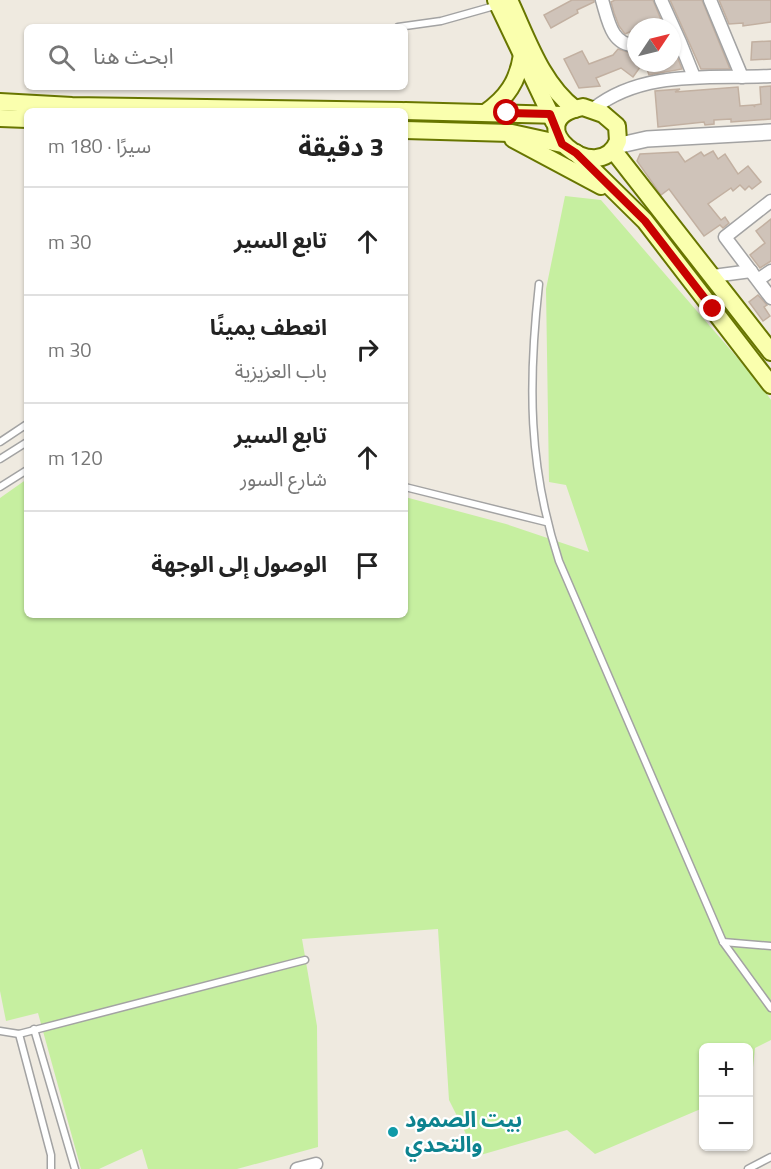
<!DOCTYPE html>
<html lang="ar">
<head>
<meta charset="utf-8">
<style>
	body { margin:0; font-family:"Titillium Web","Noto Sans Arabic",sans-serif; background:#f6f6f6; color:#222; direction:rtl }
	.controls { position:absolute; right:18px; bottom:18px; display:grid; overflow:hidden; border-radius:9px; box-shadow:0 2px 4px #0004 }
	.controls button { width:54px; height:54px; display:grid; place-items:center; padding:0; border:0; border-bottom:2px solid #e0e0e0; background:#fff; color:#222; font:30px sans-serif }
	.compass { position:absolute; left:627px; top:18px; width:54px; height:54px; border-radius:50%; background:#fff; box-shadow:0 2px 4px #0004; rotate:55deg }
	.stop { position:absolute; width:18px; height:18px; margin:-14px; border:4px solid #c80200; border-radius:50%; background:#fff }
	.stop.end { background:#c80200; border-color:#fff; box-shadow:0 2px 6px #0008 }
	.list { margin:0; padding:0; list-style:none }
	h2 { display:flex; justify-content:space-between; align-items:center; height:78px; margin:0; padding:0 24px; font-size:26px }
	h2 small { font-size:20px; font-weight:400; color:#767676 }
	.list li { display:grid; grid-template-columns:39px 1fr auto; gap:18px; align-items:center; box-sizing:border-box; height:108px; padding:0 24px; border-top:2px solid #e0e0e0 }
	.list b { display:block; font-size:22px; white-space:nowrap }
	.list p { margin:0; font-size:20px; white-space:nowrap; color:#767676 }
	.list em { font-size:20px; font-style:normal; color:#767676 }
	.icon { flex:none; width:33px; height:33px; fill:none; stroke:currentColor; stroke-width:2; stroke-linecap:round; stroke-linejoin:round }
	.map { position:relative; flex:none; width:771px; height:1169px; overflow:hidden; direction:ltr }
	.search { position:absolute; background:#fff; box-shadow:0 2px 4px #0004; left:24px; top:24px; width:384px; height:66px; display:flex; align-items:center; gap:15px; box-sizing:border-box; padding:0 21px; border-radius:9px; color:#767676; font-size:22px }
	.panel { position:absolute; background:#fff; box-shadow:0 2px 4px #0004; left:24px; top:108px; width:384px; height:510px; border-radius:9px; direction:rtl }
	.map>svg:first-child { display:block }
	.grass { fill:#c6efa0 }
	.building { fill:#cfc3b9; stroke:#c2b0a1; stroke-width:1.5 }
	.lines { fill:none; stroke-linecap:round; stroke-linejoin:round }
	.service-casing { stroke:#a3a3a3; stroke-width:9 }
	.minor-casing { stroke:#a3a3a3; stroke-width:15 }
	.tertiary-casing { stroke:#a3a3a3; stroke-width:18 }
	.secondary-casing { stroke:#687600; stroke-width:20 }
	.service { stroke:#fff; stroke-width:6 }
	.minor { stroke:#fff; stroke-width:12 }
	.tertiary { stroke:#fff; stroke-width:15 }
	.secondary { stroke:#faffae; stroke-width:16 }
	.route { stroke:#c80200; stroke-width:8 }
	.culture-dot { fill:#0f9aa8; stroke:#fff; stroke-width:2 }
	.labels { text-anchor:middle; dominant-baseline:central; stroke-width:4.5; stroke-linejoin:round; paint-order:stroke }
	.culture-label { font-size:22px; font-weight:bold; fill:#0d838f; stroke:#fff; text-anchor:start }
</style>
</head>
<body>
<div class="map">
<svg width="771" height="1169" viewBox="0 0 771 1169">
	<rect width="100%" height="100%" fill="#efeae0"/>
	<polygon class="grass" points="565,196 601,200 760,384 771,400 771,1040 755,1048 751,1087 749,1089 748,1048 704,1048 703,1108 595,1154 567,1130 477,1156 449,1100 438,929 302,939 317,1026 318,1147 237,1169 148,1169 142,1149 99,1169 81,1169 38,1013 6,1021 0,991 0,498 27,479 27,615 405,615 405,497 506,524 589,552 566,485 549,482 546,289"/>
	<g class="building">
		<polygon points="572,0 594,0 594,2 577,10 578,13 551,28 544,15"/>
		<polygon points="615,0 653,0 664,27 636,27 636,29 625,34 619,26 614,13 611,2"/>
		<polygon points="670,0 702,0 730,69 701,69"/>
		<polygon points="719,0 771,0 771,22 743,26 743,23 729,24"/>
		<polygon points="771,41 771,59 751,60 752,42"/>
		<polygon points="674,48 682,69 649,75 645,63 672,63 672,49"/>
		<polygon points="618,49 631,53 636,57 636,63 643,63 633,77 621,68 596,78 600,86 579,88 564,59 582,51 589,64 613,55"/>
		<polygon points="771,86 771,119 731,122 731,119 714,120 714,124 705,125 704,122 658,127 655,91 680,89 675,92 738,87 740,106 753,105 755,107 754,105 761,104 760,87"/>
		<polygon points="713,151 718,159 725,154 738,174 748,166 761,182 752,189 749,186 745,190 740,185 733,191 731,188 708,204 721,220 725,217 729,223 723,228 720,225 704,236 669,189 661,195 637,161 640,154 678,152 685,162 701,152 704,156"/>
		<polygon points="771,219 771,261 760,268 750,255 765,243 756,231"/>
		<polygon points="758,295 767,305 764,307 770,316 763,321 749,302"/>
	</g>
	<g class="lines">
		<defs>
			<g id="service">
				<polyline points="398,27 441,21 498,5"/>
				<path d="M539 284C528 383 528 466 559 561L723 942 771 1008"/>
				<polyline points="0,442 27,424"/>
				<polyline points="0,459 27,442"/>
				<polyline points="0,487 27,470"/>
				<polyline points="405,487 546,522"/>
				<polyline points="723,942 771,946"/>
				<polyline points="34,1029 75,1169"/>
				<polyline points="0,1031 19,1034 305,960"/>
				<polyline points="19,1034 51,1155 51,1169"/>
				<polyline points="748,1169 771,1157"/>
			</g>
			<g id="minor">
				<path d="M602 0C608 19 611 46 636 45"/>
				<polyline points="661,0 680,42 694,77"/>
				<polyline points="710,0 742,77"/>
				<path d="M593 109C643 69 711 79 771 76"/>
				<polyline points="771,201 725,237 771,298"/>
				<polyline points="713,276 751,271"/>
				<polyline points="759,279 771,271"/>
				<polyline points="297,1169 316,1164"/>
			</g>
			<polyline id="tertiary" points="616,146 647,139 771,132"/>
			<g id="secondary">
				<polyline points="496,0 554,122"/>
				<path d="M509 0C527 38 541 83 575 109"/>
				<polyline points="0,102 72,106 402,111"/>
				<path d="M583 107 603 114 617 126 618 141C598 190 514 120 583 107Z"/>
				<polyline points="405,111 562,115"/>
				<path d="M485 113C507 98 518 81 522 55"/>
				<polyline points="0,118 27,119"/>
				<polyline points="405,130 512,133 562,144"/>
				<polyline points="513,139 601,186"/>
				<polyline points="613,150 771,352"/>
				<polyline points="576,153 645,221 771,385"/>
			</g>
		</defs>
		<use href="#service" class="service-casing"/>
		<use href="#minor" class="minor-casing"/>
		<use href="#tertiary" class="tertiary-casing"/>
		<use href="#secondary" class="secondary-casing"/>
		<use href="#service" class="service"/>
		<use href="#minor" class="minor"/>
		<use href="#tertiary" class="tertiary"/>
		<use href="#secondary" class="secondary"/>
	</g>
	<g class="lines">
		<polyline class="route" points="507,113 550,114 562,144 576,153 645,221 713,309"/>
	</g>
	<circle class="culture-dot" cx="393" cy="1132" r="6"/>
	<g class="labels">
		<g class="culture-label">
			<text x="405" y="1119">بيت الصمود<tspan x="405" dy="25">والتحدي</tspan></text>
		</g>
	</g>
</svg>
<div class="controls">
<button>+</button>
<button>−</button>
</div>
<svg class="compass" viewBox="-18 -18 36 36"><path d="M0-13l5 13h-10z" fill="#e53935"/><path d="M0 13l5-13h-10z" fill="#767676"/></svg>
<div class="stop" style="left:507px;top:113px"></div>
<div class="stop end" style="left:713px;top:309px"></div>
<div class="search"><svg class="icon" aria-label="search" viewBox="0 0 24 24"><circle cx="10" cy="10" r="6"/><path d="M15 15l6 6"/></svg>ابحث هنا</div>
<section class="panel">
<h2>3 دقيقة<small>سيرًا · 180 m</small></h2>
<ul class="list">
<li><svg class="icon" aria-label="ahead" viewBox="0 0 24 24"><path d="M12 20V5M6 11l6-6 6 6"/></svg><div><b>تابع السير</b></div><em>30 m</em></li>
<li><svg class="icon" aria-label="right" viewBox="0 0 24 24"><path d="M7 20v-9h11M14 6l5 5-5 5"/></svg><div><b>انعطف يمينًا</b><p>باب العزيزية</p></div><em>30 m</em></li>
<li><svg class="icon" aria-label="ahead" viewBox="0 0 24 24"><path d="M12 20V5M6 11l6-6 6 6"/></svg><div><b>تابع السير</b><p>شارع السور</p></div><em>120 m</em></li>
<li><svg class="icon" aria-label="arrive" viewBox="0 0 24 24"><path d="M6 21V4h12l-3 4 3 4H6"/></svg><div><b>الوصول إلى الوجهة</b></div></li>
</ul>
</section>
</div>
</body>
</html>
